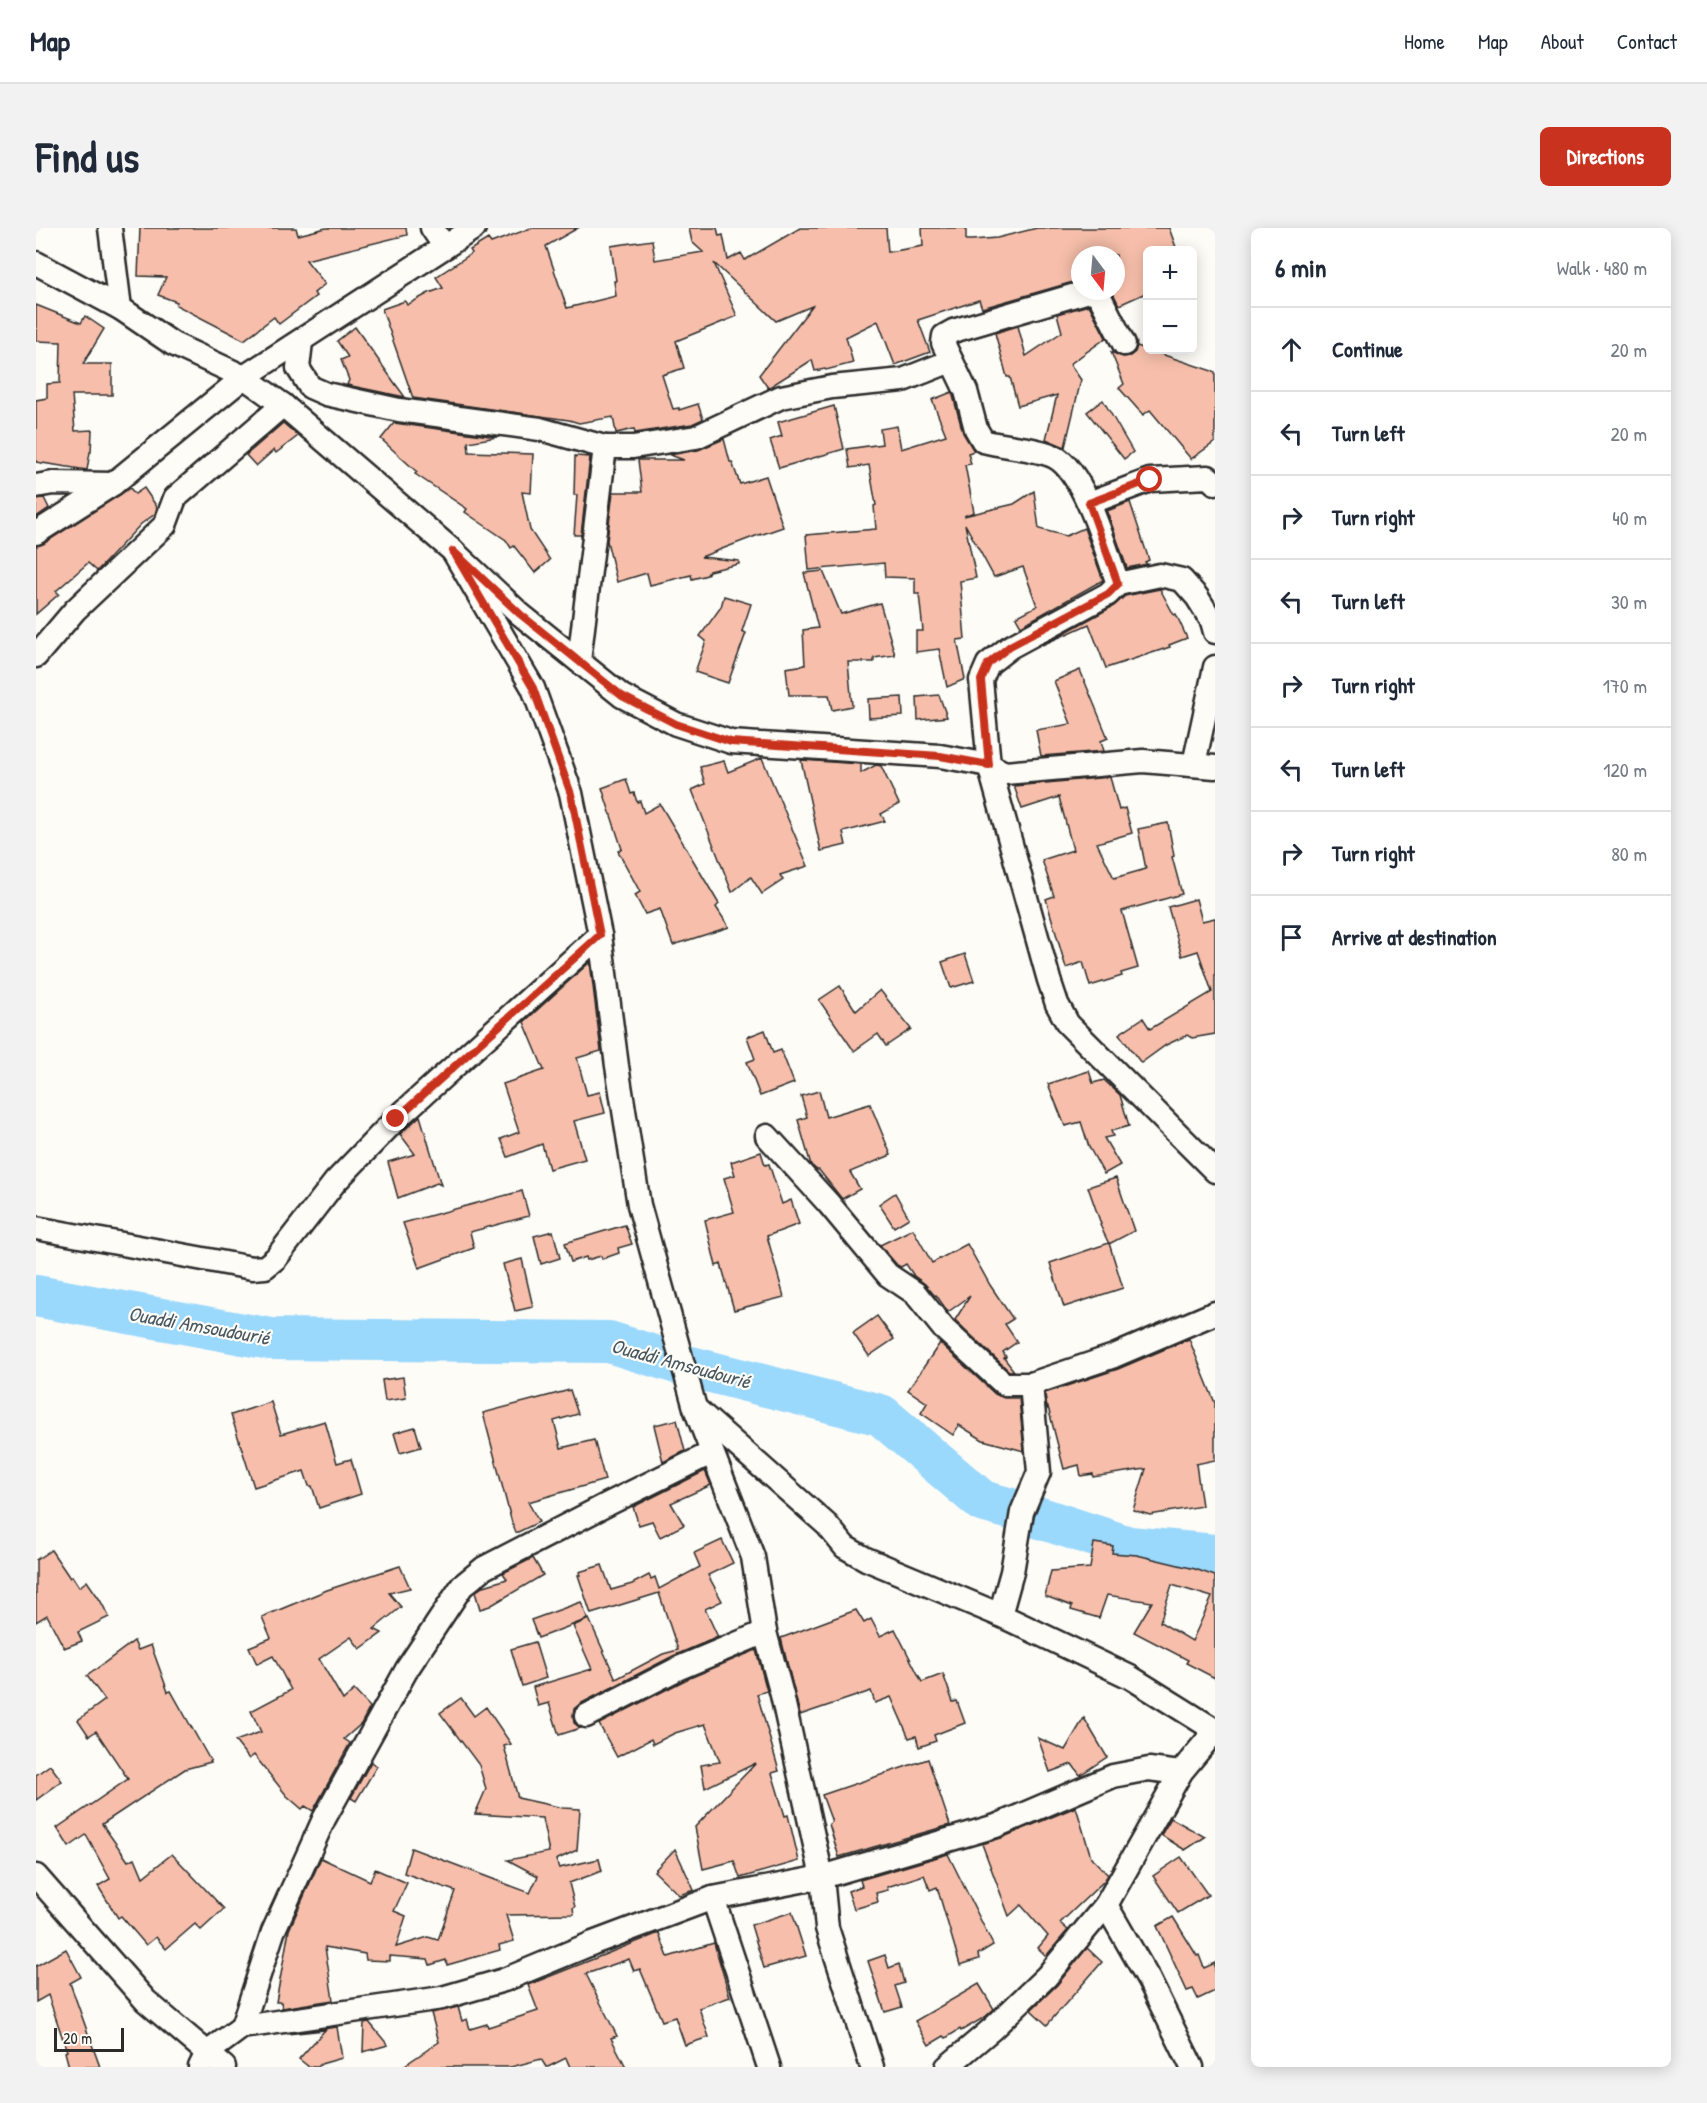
<!DOCTYPE html>
<html lang="en">
<head>
<meta charset="utf-8">
<style>
	body { margin:0; font-family:"Patrick Hand",sans-serif; background:#f2f2f3; color:#1f2937 }
	.controls { position:absolute; right:18px; top:18px; display:grid; overflow:hidden; border-radius:9px; box-shadow:0 3px 15px #0003 }
	.controls button { width:54px; height:54px; display:grid; place-items:center; padding:0; border:0; border-bottom:2px solid #e0e1e3; background:#fff; color:#1f2937; font:30px sans-serif }
	.compass { position:absolute; left:1035px; top:18px; width:54px; height:54px; border-radius:50%; background:#fff; box-shadow:0 3px 15px #0003; rotate:164deg }
	.scale { position:absolute; left:18px; bottom:15px; width:70px; box-sizing:border-box; padding-left:6px; border:3px solid #2b2b2b; border-top:0; font-size:16px; line-height:21px; white-space:nowrap; color:#2b2b2b; -webkit-text-stroke:4px #fdfcf7; paint-order:stroke }
	.stop { position:absolute; width:18px; height:18px; margin:-14px; border:4px solid #c8321e; border-radius:50%; background:#fff }
	.stop.end { background:#c8321e; border-color:#fff; box-shadow:0 2px 6px #0008 }
	.list { margin:0; padding:0; list-style:none }
	h2 { display:flex; justify-content:space-between; align-items:center; height:78px; margin:0; padding:0 24px; font-size:26px }
	h2 small { font-size:20px; font-weight:400; color:#747a83 }
	.list li { display:grid; grid-template-columns:39px 1fr auto; gap:18px; align-items:center; box-sizing:border-box; height:84px; padding:0 24px; border-top:2px solid #e0e1e3 }
	.list b { display:block; font-size:22px; white-space:nowrap }
	.list em { font-size:20px; font-style:normal; color:#747a83 }
	.icon { flex:none; width:33px; height:33px; fill:none; stroke:currentColor; stroke-width:2; stroke-linecap:round; stroke-linejoin:round }
	.map { position:relative; flex:none; width:1179px; height:1839px; overflow:hidden; border-radius:9px }
	header { display:flex; align-items:center; gap:36px; box-sizing:border-box; height:84px; padding:0 30px; background:#fff; border-bottom:2px solid #e0e1e3 }
	header strong { font-size:28px }
	nav { display:flex; gap:33px; margin-inline-start:auto; font-size:21px }
	.intro { display:flex; align-items:center; justify-content:space-between; box-sizing:border-box; height:144px; padding:0 36px }
	h1 { margin:0; font-size:42px }
	.button { padding:15px 27px; border-radius:9px; background:#c8321e; color:#fff; font-size:21px; font-weight:700 }
	main { display:flex; gap:36px; padding:0 36px }
	aside { flex:1; background:#fff; border-radius:9px; box-shadow:0 3px 15px #0003 }
	.map>svg:first-child { display:block }
	.lines { fill:none; stroke-linecap:round; stroke-linejoin:round }
	.river { stroke:#9ad8fc; stroke-width:42 }
	.building { fill:#f7bfab; stroke:#2b2b2b; stroke-width:1.5; fill-rule:evenodd }
	.minor-casing { stroke:#2b2b2b; stroke-width:27 }
	.minor { stroke:#fdfcf7; stroke-width:22 }
	.route { stroke:#c8321e; stroke-width:8 }
	.labels { text-anchor:middle; dominant-baseline:central; stroke-width:4.5; stroke-linejoin:round; paint-order:stroke }
	.water-label { font-size:20px; font-style:italic; fill:#47565f; stroke:#fdfcf7 }
</style>
</head>
<body>
<header>
<strong>Map</strong>
<nav><a>Home</a><a>Map</a><a>About</a><a>Contact</a></nav>
</header>
<div class="intro"><h1>Find us</h1><a class="button">Directions</a></div>
<main>
<div class="map">
<svg width="1179" height="1839" viewBox="0 0 1179 1839">
	<rect width="100%" height="100%" fill="#fdfcf7"/>
	<filter id="ink" filterUnits="userSpaceOnUse"><feTurbulence type="fractalNoise" baseFrequency=".0167" numOctaves="2"/><feDisplacementMap in="SourceGraphic" scale="12" xChannelSelector="R" yChannelSelector="G"/><feConvolveMatrix kernelMatrix="1 2 1 2 8 2 1 2 1" color-interpolation-filters="sRGB"/></filter>
	<g filter="url(#ink)">
		<g class="lines">
			<polyline class="river" points="0,1068 235,1111 573,1114 647,1137 845,1187 946,1273 986,1284 1093,1319 1179,1327"/>
		</g>
		<g class="building">
			<polygon points="104,0 260,0 262,7 290,0 370,0 371,7 270,32 289,56 278,65 280,68 243,96 238,89 208,112 140,77 141,74 122,67 130,49 102,48"/>
			<polygon points="495,0 542,0 510,18 531,80 580,68 578,53 580,53 575,18 616,12 619,32 667,24 656,14 653,0 681,0 683,8 687,7 692,32 705,25 709,32 764,0 850,0 852,24 887,18 886,0 930,0 930,12 936,12 961,10 1001,0 1133,0 1141,22 1112,22 1112,64 1083,77 1076,63 1080,63 1080,27 1044,27 1044,52 946,80 943,72 882,92 894,124 859,137 842,93 810,109 817,135 790,142 789,141 779,143 776,132 732,160 723,147 776,78 740,93 678,35 701,88 640,113 648,140 626,147 637,181 643,180 643,182 662,176 667,191 656,196 599,205 598,201 580,205 577,189 543,195 533,192 377,170 346,81 369,73 371,77 393,65 407,60 400,49 436,25 434,22 452,11 455,15"/>
			<polygon points="0,77 45,95 49,88 68,101 47,136 76,136 76,167 36,167 39,203 56,202 55,224 54,224 51,242 0,234 0,172 11,170 11,156 24,155 25,114 0,113"/>
			<polygon points="1053,77 1070,110 1034,136 1045,152 1029,219 1010,211 1021,167 982,178 974,149 971,149 959,105 982,98 990,128 1026,104 1021,86"/>
			<polygon points="319,99 358,154 369,169 311,157 313,152 305,132 312,129 301,113"/>
			<polygon points="1101,118 1179,144 1179,214 1155,231 1114,182 1107,187 1083,160 1088,156 1075,124 1087,129 1094,128 1099,124"/>
			<polygon points="916,164 927,205 938,223 932,225 935,236 929,237 938,284 928,288 978,276 998,263 1003,301 1030,308 1048,300 1067,352 985,398 980,389 1001,378 987,339 958,349 929,296 940,350 924,353 929,411 921,412 929,451 911,459 903,421 880,424 880,403 887,403 883,366 879,366 879,350 849,349 848,335 773,342 770,307 840,301 838,278 840,277 833,237 814,240 811,221 846,216 844,201 861,198 865,221 910,207 896,172"/>
			<polygon points="1067,172 1097,224 1088,231 1051,184"/>
			<polygon points="798,178 808,221 743,240 734,212 746,208 742,194"/>
			<polygon points="247,195 262,208 240,225 238,222 220,238 210,227"/>
			<polygon points="358,195 461,209 432,214 433,224 497,226 495,265 486,264 494,302 514,332 499,345 478,318 475,320 470,312 442,293 429,284 431,281 379,246 381,244 345,211"/>
			<polygon points="688,211 694,234 696,234 704,256 730,248 747,299 724,307 725,306 665,329 703,333 703,336 673,343 671,347 656,351 655,347 614,357 611,345 581,354 571,313 577,264 606,264 602,232 648,232 634,227 662,222"/>
			<polygon points="539,228 554,229 545,307 538,307 541,267 538,267"/>
			<polygon points="94,260 99,266 108,260 121,279 119,286 105,296 61,343 52,335 20,363 23,366 0,386 0,318 7,316"/>
			<polygon points="8,270 13,280 0,289 0,271"/>
			<polygon points="1094,274 1113,332 1109,334 1111,336 1091,340 1071,283"/>
			<polygon points="787,343 805,386 844,375 859,427 838,430 838,434 812,434 816,478 796,482 793,467 753,467 750,440 769,437 767,402 782,400 768,345"/>
			<polygon points="1124,361 1138,387 1140,386 1151,410 1133,417 1134,419 1070,440 1053,396 1006,417 1078,378 1089,368"/>
			<polygon points="688,368 715,376 706,403 710,405 692,455 659,444 670,413 664,408 685,379"/>
			<polygon points="1044,442 1072,510 1065,513 1068,523 1005,528 1000,502 1035,496 1018,453"/>
			<polygon points="903,467 911,489 882,492 881,469"/>
			<polygon points="866,469 867,488 833,490 832,471"/>
			<polygon points="726,530 772,638 744,647 747,652 726,666 715,649 696,664 656,562 669,556 664,539 688,533 692,544"/>
			<polygon points="765,532 825,536 825,545 840,537 845,538 863,576 845,586 849,593 807,604 810,617 785,623"/>
			<polygon points="1074,549 1083,582 1089,580 1096,605 1061,615 1078,650 1110,641 1102,601 1132,595 1138,628 1136,629 1146,666 1086,683 1102,740 1085,745 1086,748 1054,758 1047,734 1030,740 1010,671 1018,668 1006,632 1037,622 1023,569 986,581 978,558"/>
			<polygon points="590,551 595,566 598,565 601,574 604,573 608,585 624,576 683,676 680,679 693,699 637,717 624,681 609,686 599,667 604,664 582,623 586,621 566,560"/>
			<polygon points="1160,671 1166,693 1179,690 1179,806 1156,810 1151,807 1130,817 1105,835 1083,806 1107,790 1114,801 1176,764 1162,723 1146,728 1132,679"/>
			<polygon points="929,726 938,753 915,760 906,734"/>
			<polygon points="554,734 565,823 541,830 551,867 564,864 569,885 538,893 549,931 513,941 506,916 472,929 465,911 483,904 467,856 508,842 488,794"/>
			<polygon points="804,758 820,783 844,762 875,801 850,818 842,806 818,823 783,772"/>
			<polygon points="729,802 737,825 745,822 758,855 724,868 711,834 719,831 711,809"/>
			<polygon points="1053,843 1057,855 1068,852 1084,867 1093,898 1075,903 1077,908 1068,910 1084,937 1068,946 1053,919 1045,894 1029,898 1012,856"/>
			<polygon points="783,863 790,889 834,876 855,927 814,944 824,961 806,971 783,942 781,942 775,937 762,892 771,889 765,868"/>
			<polygon points="384,888 405,957 401,955 362,970 352,934 379,926 364,906"/>
			<polygon points="725,924 729,937 733,936 746,976 755,972 763,996 731,1008 748,1069 698,1082 685,1036 680,1038 669,992 698,984 688,950 699,947 695,934"/>
			<polygon points="1080,950 1098,1003 1073,1016 1064,997 1065,996 1052,959"/>
			<polygon points="486,963 493,988 434,1004 438,1020 383,1040 367,995"/>
			<polygon points="859,965 873,990 858,999 843,976"/>
			<polygon points="589,997 596,1016 582,1020 583,1025 566,1031 565,1028 551,1032 550,1029 535,1034 529,1015"/>
			<polygon points="877,1001 896,1035 931,1016 954,1057 977,1091 969,1096 981,1114 967,1124 970,1129 968,1130 978,1143 973,1143 919,1092 934,1068 912,1084 900,1067 899,1068 889,1056 878,1048 870,1036 865,1039 861,1037 844,1017"/>
			<polygon points="517,1003 524,1030 505,1036 498,1008"/>
			<polygon points="1073,1015 1087,1060 1028,1079 1014,1035"/>
			<polygon points="486,1031 497,1079 479,1083 467,1036"/>
			<polygon points="841,1088 858,1111 833,1128 817,1105"/>
			<polygon points="1153,1111 1179,1175 1179,1232 1160,1236 1166,1278 1114,1287 1097,1282 1110,1241 1057,1249 1057,1246 1045,1248 1043,1237 1028,1241 1012,1179 1011,1181 1009,1165 1082,1141"/>
			<polygon points="904,1115 959,1166 968,1170 983,1170 988,1223 947,1212 923,1197 917,1207 885,1185 891,1175 872,1162"/>
			<polygon points="367,1149 370,1170 349,1173 346,1152"/>
			<polygon points="534,1162 542,1186 518,1193 525,1220 558,1212 569,1252 492,1274 503,1294 480,1305 476,1295 447,1185"/>
			<polygon points="235,1174 245,1206 289,1193 301,1235 315,1231 325,1266 283,1280 276,1258 273,1258 268,1243 218,1259 195,1187"/>
			<polygon points="641,1192 649,1223 627,1234 618,1197"/>
			<polygon points="379,1199 385,1219 364,1225 358,1205"/>
			<polygon points="669,1243 675,1257 635,1275 648,1297 624,1309 616,1293 603,1297 597,1279"/>
			<polygon points="686,1312 697,1335 672,1347 686,1373 669,1381 682,1409 637,1428 544,1476 538,1481 537,1488 538,1495 545,1500 523,1507 513,1475 502,1478 497,1459 556,1441 537,1398 553,1391 580,1451 627,1426 642,1422 623,1365 555,1386 542,1347 544,1347 543,1344 566,1337 575,1362 596,1356 613,1347 615,1351 619,1349 623,1361 664,1339 658,1325"/>
			<path d="M1058 1315 1077 1318 1076 1325 1101 1327 1159 1341 1179 1348V1450L1150 1435 1152 1432 1098 1404 1116 1374 1071 1367 1063 1390 1035 1382 1036 1378 1009 1368 1015 1343 1054 1340ZM1136 1357 1176 1369 1156 1413 1124 1394Z"/>
			<polygon points="15,1322 34,1350 36,1348 43,1359 51,1353 64,1372 73,1389 42,1404 46,1413 28,1420 11,1387 0,1394 0,1332"/>
			<polygon points="497,1330 507,1347 454,1378 444,1381 439,1364 448,1358 471,1351 467,1345"/>
			<polygon points="364,1338 374,1360 353,1365 365,1379 338,1401 346,1405 324,1421 315,1409 283,1431 307,1472 318,1462 334,1479 325,1496 308,1511 314,1515 277,1583 269,1578 266,1581 251,1568 218,1527 213,1531 199,1513 225,1504 215,1483 255,1462 237,1428 221,1436 213,1419 235,1410 226,1389 291,1362"/>
			<polygon points="545,1374 552,1391 502,1410 495,1392"/>
			<polygon points="820,1382 828,1395 835,1391 844,1408 859,1401 886,1454 907,1446 917,1474 921,1473 929,1495 898,1507 900,1513 883,1519 880,1508 873,1510 855,1469 839,1475 835,1463 764,1487 745,1410"/>
			<polygon points="98,1413 102,1422 115,1417 132,1464 135,1463 175,1534 149,1541 66,1596 92,1633 99,1630 107,1649 136,1626 188,1681 165,1702 159,1696 130,1721 120,1709 110,1717 85,1688 82,1690 62,1658 74,1651 50,1607 33,1619 21,1600 92,1551 60,1503 53,1508 42,1492 69,1472 51,1448"/>
			<polygon points="499,1414 510,1450 486,1458 475,1421"/>
			<polygon points="720,1422 731,1463 721,1466 743,1543 736,1545 749,1588 752,1587 763,1633 704,1650 698,1633 667,1641 659,1599 720,1535 669,1560 665,1537 684,1534 669,1496 639,1505 617,1516 615,1511 581,1529 563,1496 649,1452"/>
			<polygon points="425,1470 438,1488 450,1479 475,1516 468,1518 482,1570 527,1580 544,1581 541,1622 520,1632 523,1640 563,1631 566,1643 533,1655 539,1679 537,1680 538,1686 470,1687 478,1713 463,1717 464,1722 411,1737 410,1732 394,1737 392,1731 354,1728 354,1733 330,1732 329,1726 289,1719 297,1772 246,1780 245,1774 240,1774 253,1702 285,1630 334,1653 339,1641 371,1655 358,1683 370,1688 360,1719 392,1709 402,1712 419,1663 368,1645 375,1620 494,1665 502,1648 472,1632 513,1624 506,1590 439,1586 450,1561 443,1537 404,1485"/>
			<polygon points="1048,1490 1071,1529 1044,1547 1036,1536 1014,1544 1002,1510 1029,1522"/>
			<polygon points="892,1531 914,1597 803,1629 793,1596 796,1594 786,1567"/>
			<polygon points="335,1534 341,1538 320,1573 315,1570"/>
			<polygon points="14,1537 26,1553 0,1572 0,1547"/>
			<polygon points="1040,1579 1055,1629 1072,1647 1068,1653 1024,1695 1032,1702 1010,1728 1002,1720 1012,1708 985,1677 973,1688 946,1616 965,1610"/>
			<polygon points="1135,1590 1169,1609 1149,1622 1125,1607"/>
			<polygon points="639,1621 658,1662 643,1667 618,1643"/>
			<polygon points="912,1626 957,1717 942,1726 943,1731 924,1737 901,1659 894,1662 888,1647 851,1659 852,1662 840,1665 842,1674 818,1681 812,1663 826,1658 824,1652"/>
			<polygon points="1145,1629 1172,1667 1142,1685 1117,1648"/>
			<polygon points="756,1684 770,1728 728,1740 715,1697"/>
			<polygon points="1137,1689 1161,1728 1163,1727 1168,1740 1179,1735 1179,1763 1162,1771 1157,1761 1151,1763 1121,1698"/>
			<polygon points="623,1705 632,1729 678,1715 694,1769 663,1780 673,1809 649,1817 639,1789 626,1793 604,1741 598,1743 593,1731 550,1746 581,1808 575,1810 590,1839 534,1839 530,1830 512,1839 510,1839 505,1831 475,1839 366,1839 403,1814 395,1785 422,1779 426,1793 431,1791 434,1801 451,1796 452,1799 502,1783 492,1757"/>
			<polygon points="1051,1720 1066,1734 1011,1797 995,1782 1021,1757"/>
			<polygon points="30,1721 45,1749 34,1755 64,1839 33,1839 29,1824 31,1823 12,1767 0,1774 0,1738"/>
			<polygon points="849,1727 853,1740 863,1736 868,1755 859,1758 866,1779 849,1784 832,1733"/>
			<polygon points="943,1756 958,1781 949,1789 925,1803 924,1801 910,1810 908,1808 893,1817 879,1793"/>
			<polygon points="333,1794 352,1817 327,1824 328,1795"/>
			<polygon points="301,1799 306,1830 285,1836 282,1839 273,1839 263,1831 289,1802 251,1806"/>
		</g>
		<g class="lines">
			<defs>
				<g id="minor">
					<polyline points="74,0 84,80"/>
					<polyline points="396,0 409,19"/>
					<polyline points="0,35 84,80 137,116 208,149 247,177 417,323 484,386 586,468 640,496 695,514 904,528 953,537 969,545 1107,533 1179,539"/>
					<path d="M1053 63 917 103 908 108 907 115 930 163 940 201 947 213C968 219 1002 220 1019 229 1049 245 1071 325 1082 356L1072 366 974 419 952 436 945 452 953 537 1013 752 1021 776 1032 796 1179 943"/>
					<polyline points="1059,63 1065,71 1088,116"/>
					<polyline points="265,114 262,140 274,159 290,166 363,182 504,201 569,219 597,219 660,209 745,169 796,159 867,152 915,133"/>
					<polyline points="0,258 17,255 77,256"/>
					<polyline points="1053,275 1114,252 1172,249 1179,255"/>
					<polyline points="0,305 77,256 208,149 438,0"/>
					<polyline points="417,323 497,460 535,565 564,707 581,838 603,977 659,1180 717,1329 729,1404 746,1467 786,1649 791,1700 836,1839"/>
					<polyline points="1082,356 1124,347 1146,352 1161,369 1176,393 1179,404"/>
					<polyline points="0,428 39,382 129,297 139,270 247,177"/>
					<polyline points="543,433 569,219"/>
					<polyline points="1158,536 1179,439"/>
					<polyline points="731,908 793,976 852,1047 879,1065 908,1101 968,1156 995,1156 1078,1128 1179,1085"/>
					<polyline points="0,1000 216,1040 229,1039 240,1030 299,954 360,891 564,707"/>
					<polyline points="660,1181 791,1297 809,1319 830,1331 964,1387 1094,1449 1179,1502"/>
					<polyline points="964,1387 976,1344 986,1284 1003,1244 995,1156"/>
					<polyline points="550,1488 643,1440 729,1404"/>
					<polyline points="0,1648 110,1773 188,1839"/>
					<polyline points="677,1670 733,1839"/>
					<polyline points="1070,1677 1113,1752 1156,1839"/>
					<polyline points="206,1799 237,1704 288,1591 371,1441 426,1358 448,1340 572,1276 675,1225"/>
					<polyline points="164,1839 171,1825 206,1799 406,1770 468,1752 557,1715 677,1670 786,1649 960,1598 1077,1548 1113,1541 1144,1545"/>
					<polyline points="911,1839 956,1801 1011,1748 1070,1677 1145,1544 1179,1503"/>
				</g>
			</defs>
			<use href="#minor" class="minor-casing"/>
			<use href="#minor" class="minor"/>
		</g>
	</g>
	<g class="lines" filter="url(#ink)">
		<polyline class="route" points="360,891 564,707 535,566 497,460 417,323 484,386 586,468 640,496 695,514 904,528 953,537 945,452 952,436 974,418 1072,366 1082,356 1053,275 1114,252"/>
	</g>
	<g class="labels">
		<g class="water-label">
			<text transform="translate(163 1097) rotate(10)">Ouaddi Amsoudourié</text>
			<text transform="translate(645 1135) rotate(15)">Ouaddi Amsoudourié</text>
		</g>
	</g>
</svg>
<div class="controls">
<button>+</button>
<button>−</button>
</div>
<svg class="compass" viewBox="-18 -18 36 36"><path d="M0-13l5 13h-10z" fill="#e53935"/><path d="M0 13l5-13h-10z" fill="#747a83"/></svg>
<div class="scale">20 m</div>
<div class="stop" style="left:1114px;top:252px"></div>
<div class="stop end" style="left:360px;top:891px"></div>
</div>
<aside>
<h2>6 min<small>Walk · 480 m</small></h2>
<ul class="list">
<li><svg class="icon" aria-label="ahead" viewBox="0 0 24 24"><path d="M12 20V5M6 11l6-6 6 6"/></svg><div><b>Continue</b></div><em>20 m</em></li>
<li><svg class="icon" aria-label="left" viewBox="0 0 24 24"><path d="M17 20v-9H6M10 6l-5 5 5 5"/></svg><div><b>Turn left</b></div><em>20 m</em></li>
<li><svg class="icon" aria-label="right" viewBox="0 0 24 24"><path d="M7 20v-9h11M14 6l5 5-5 5"/></svg><div><b>Turn right</b></div><em>40 m</em></li>
<li><svg class="icon" aria-label="left" viewBox="0 0 24 24"><path d="M17 20v-9H6M10 6l-5 5 5 5"/></svg><div><b>Turn left</b></div><em>30 m</em></li>
<li><svg class="icon" aria-label="right" viewBox="0 0 24 24"><path d="M7 20v-9h11M14 6l5 5-5 5"/></svg><div><b>Turn right</b></div><em>170 m</em></li>
<li><svg class="icon" aria-label="left" viewBox="0 0 24 24"><path d="M17 20v-9H6M10 6l-5 5 5 5"/></svg><div><b>Turn left</b></div><em>120 m</em></li>
<li><svg class="icon" aria-label="right" viewBox="0 0 24 24"><path d="M7 20v-9h11M14 6l5 5-5 5"/></svg><div><b>Turn right</b></div><em>80 m</em></li>
<li><svg class="icon" aria-label="arrive" viewBox="0 0 24 24"><path d="M6 21V4h12l-3 4 3 4H6"/></svg><div><b>Arrive at destination</b></div></li>
</ul>
</aside>
</main>
</body>
</html>
